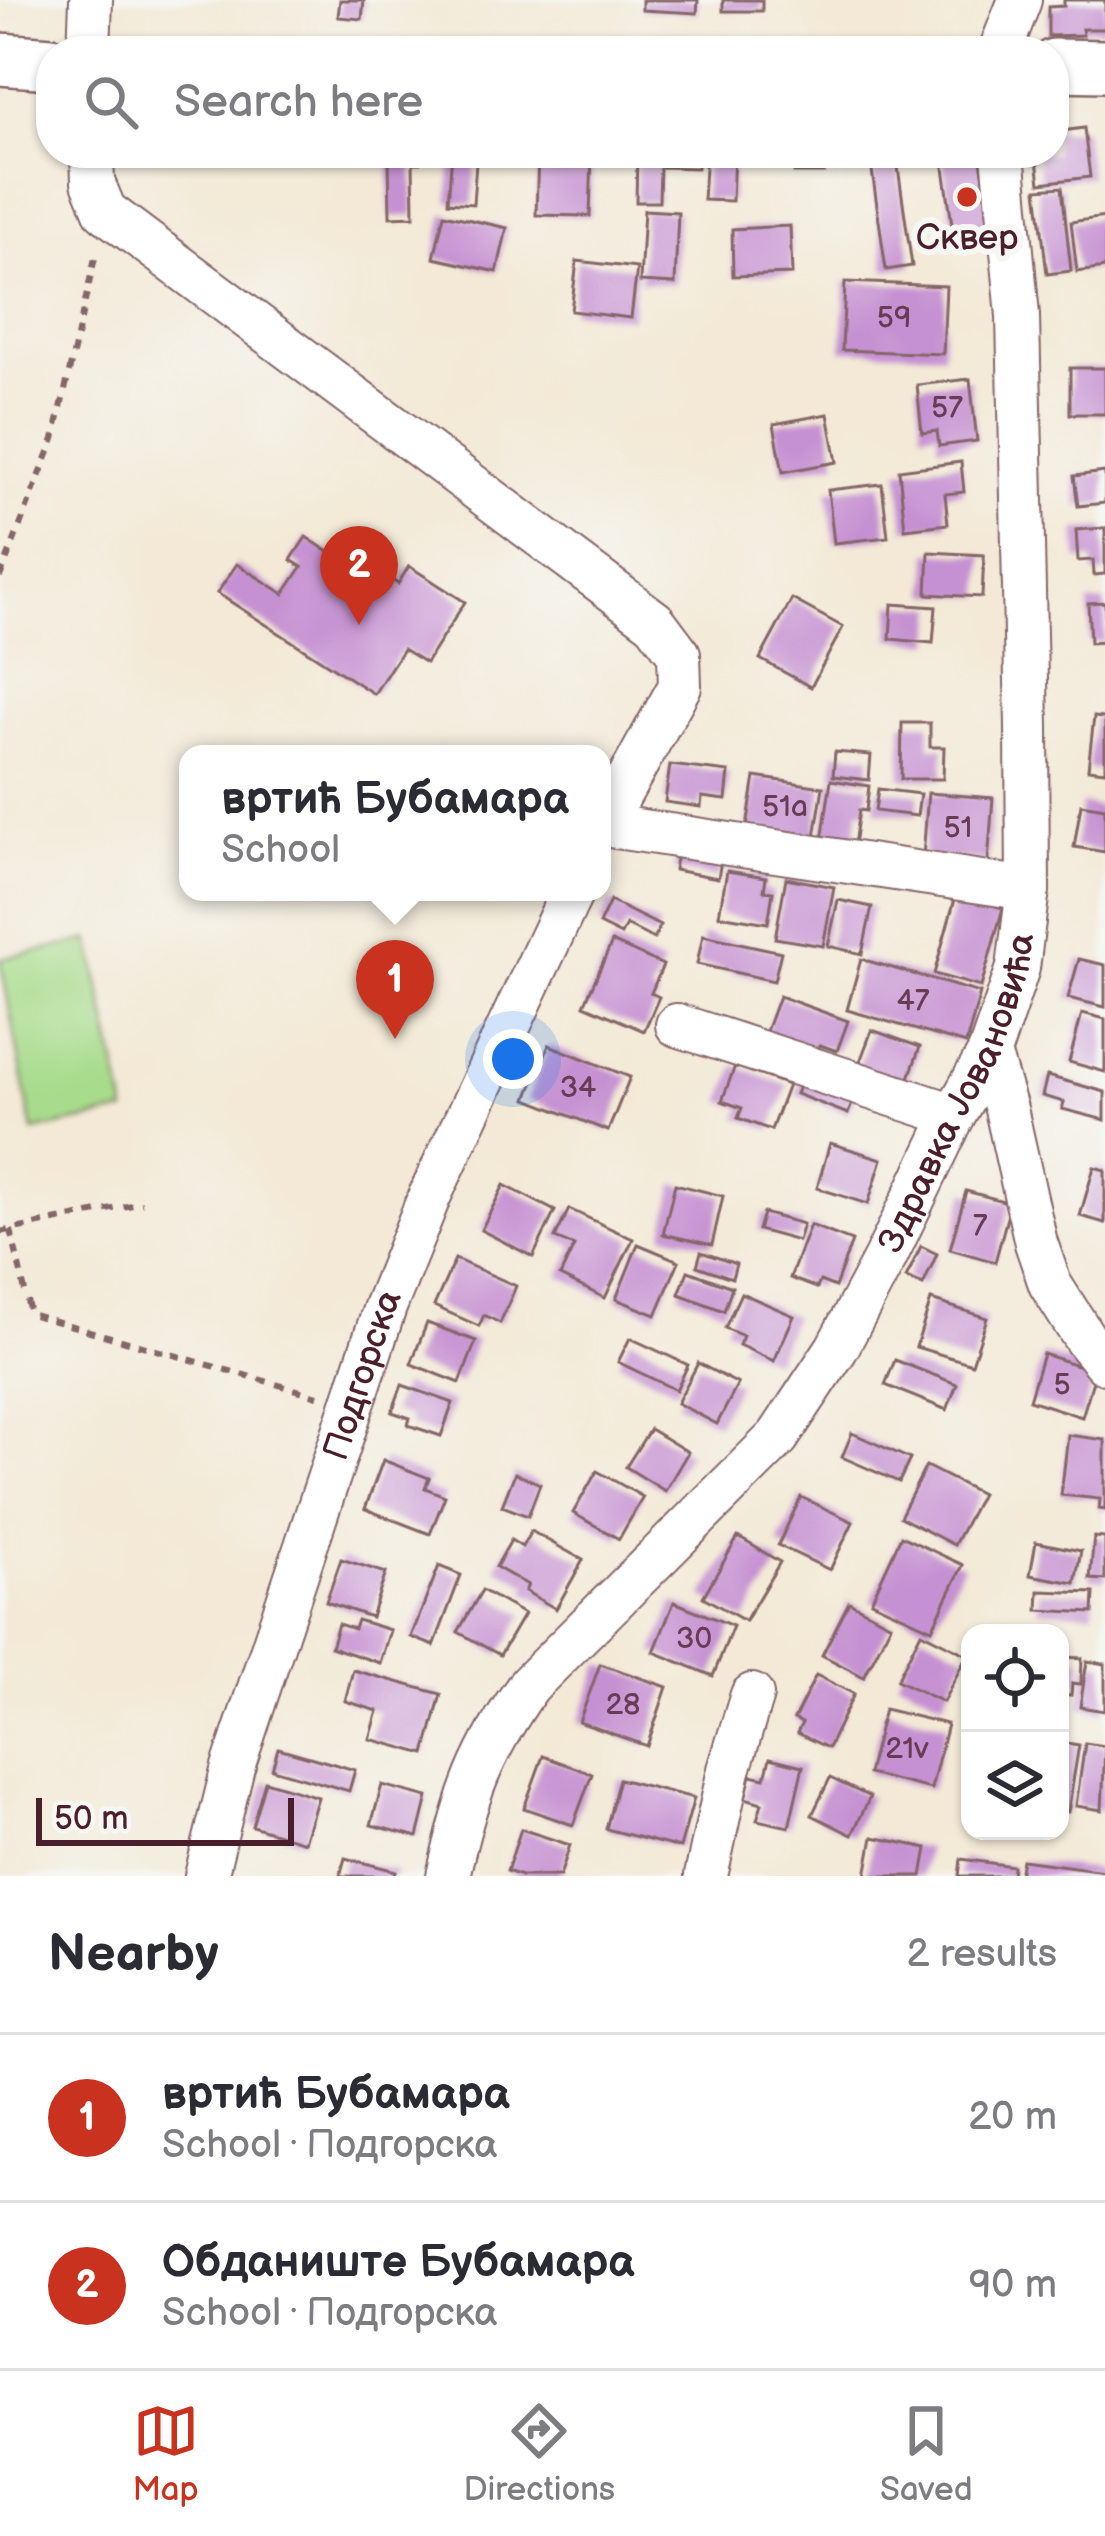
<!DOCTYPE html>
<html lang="en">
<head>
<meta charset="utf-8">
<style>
	body { margin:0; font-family:"Balsamiq Sans",sans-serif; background:#f2f2f3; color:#2b2b33 }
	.controls { position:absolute; right:36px; bottom:36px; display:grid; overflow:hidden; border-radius:24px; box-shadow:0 3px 9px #0004 }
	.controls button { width:108px; height:108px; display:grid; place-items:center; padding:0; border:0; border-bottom:3px solid #e1e1e2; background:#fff; color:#2b2b33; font:60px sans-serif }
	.scale { position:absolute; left:36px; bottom:30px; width:258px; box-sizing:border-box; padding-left:12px; border:6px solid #4a1f2b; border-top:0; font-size:33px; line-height:42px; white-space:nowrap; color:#4a1f2b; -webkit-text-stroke:9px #f6f6f2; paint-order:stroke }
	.you { position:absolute; left:513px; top:1059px; width:42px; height:42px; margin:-30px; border:9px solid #fff; border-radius:50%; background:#1a73e8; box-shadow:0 0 0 18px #1a73e833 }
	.badge { display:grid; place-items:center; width:78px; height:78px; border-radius:50%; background:#c8321e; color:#fff; font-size:39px; font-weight:700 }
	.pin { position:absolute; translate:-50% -99px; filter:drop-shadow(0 3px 6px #0008) }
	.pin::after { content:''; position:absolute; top:63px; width:42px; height:36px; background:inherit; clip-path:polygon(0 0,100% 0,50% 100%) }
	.popup { position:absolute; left:179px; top:745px; width:432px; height:156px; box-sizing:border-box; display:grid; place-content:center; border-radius:24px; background:#fff; filter:drop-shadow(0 3px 9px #0005); font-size:39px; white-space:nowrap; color:#7c7c81 }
	.popup b { font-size:45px; color:#2b2b33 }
	.popup::after { content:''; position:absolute; left:50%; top:100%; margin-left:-24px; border:24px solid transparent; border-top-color:#fff }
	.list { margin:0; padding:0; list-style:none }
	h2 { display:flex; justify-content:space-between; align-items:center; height:156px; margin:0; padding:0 48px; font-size:51px }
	h2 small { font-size:39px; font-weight:400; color:#7c7c81 }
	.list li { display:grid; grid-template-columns:78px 1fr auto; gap:36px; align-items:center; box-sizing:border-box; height:168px; padding:0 48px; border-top:3px solid #e1e1e2 }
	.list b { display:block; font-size:45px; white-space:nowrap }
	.list p { margin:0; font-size:39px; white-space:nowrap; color:#7c7c81 }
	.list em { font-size:39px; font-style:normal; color:#7c7c81 }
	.icon { flex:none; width:66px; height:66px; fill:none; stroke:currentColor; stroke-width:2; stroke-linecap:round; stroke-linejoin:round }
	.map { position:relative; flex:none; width:1105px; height:1876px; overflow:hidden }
	.search { position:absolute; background:#fff; box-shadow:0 3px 9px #0004; left:36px; right:36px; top:36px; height:132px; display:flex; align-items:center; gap:30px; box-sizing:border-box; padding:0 42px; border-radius:48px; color:#7c7c81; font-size:45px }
	.sheet { height:492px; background:#fff }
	nav { display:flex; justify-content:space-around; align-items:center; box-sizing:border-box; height:168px; border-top:3px solid #e1e1e2; background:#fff; font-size:33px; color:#7c7c81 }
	nav a { display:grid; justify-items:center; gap:6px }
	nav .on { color:#c8321e }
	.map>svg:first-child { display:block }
	.green { fill:#a8dc8c; stroke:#797e5c; stroke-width:3 }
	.building { fill:#c691d2 }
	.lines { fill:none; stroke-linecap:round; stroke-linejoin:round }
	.minor-casing { stroke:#856667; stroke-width:46 }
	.tertiary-casing { stroke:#856667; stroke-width:56 }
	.path { stroke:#856667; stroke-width:6; stroke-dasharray:9 9; stroke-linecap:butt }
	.minor { stroke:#fff; stroke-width:42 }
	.tertiary { stroke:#fff; stroke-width:51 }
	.poi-dot { fill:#c8321e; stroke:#f6f6f2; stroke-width:4.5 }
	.labels { text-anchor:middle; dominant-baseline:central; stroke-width:12; stroke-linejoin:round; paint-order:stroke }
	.number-label { font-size:30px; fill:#693c55 }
	.poi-label { font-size:36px; fill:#4a1f2b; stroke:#f6f6f2 }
	.street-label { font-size:36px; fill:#4a1f2b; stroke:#f6f6f2 }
</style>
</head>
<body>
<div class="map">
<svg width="1105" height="1876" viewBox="0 0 1105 1876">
	<rect width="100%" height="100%" fill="#f6f6f2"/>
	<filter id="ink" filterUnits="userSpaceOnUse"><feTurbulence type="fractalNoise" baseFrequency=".00833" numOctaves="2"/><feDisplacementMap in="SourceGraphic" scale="24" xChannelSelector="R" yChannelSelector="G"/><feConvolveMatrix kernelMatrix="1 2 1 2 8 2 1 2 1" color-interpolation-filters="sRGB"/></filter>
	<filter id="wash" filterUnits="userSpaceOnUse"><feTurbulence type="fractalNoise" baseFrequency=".004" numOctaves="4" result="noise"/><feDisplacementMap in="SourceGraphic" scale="48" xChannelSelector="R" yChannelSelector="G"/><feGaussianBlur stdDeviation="2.7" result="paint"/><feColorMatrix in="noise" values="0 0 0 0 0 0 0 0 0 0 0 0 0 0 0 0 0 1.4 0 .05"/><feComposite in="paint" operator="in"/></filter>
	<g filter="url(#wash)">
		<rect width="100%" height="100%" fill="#f3e9d6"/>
		<polygon class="green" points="90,940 126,1112 33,1131 0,959"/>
		<g id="blocks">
			<g class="building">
				<polygon points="340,0 364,0 362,19 338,17"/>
				<polygon points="642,0 698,0 697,13 642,10"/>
				<rect x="723" y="0" width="39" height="11"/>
				<polygon points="1064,0 1105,0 1105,29 1082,29 1083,35 1048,36 1048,7 1064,6"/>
				<polygon points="1084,128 1090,177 1040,183 1036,153 1054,153 1054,132"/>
				<polygon points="389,153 420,153 420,163 413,163 414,216 390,217"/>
				<polygon points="452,153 510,153 509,165 476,162 473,204 448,202"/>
				<polygon points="538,153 592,153 590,216 536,215"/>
				<polygon points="637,153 698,153 697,168 660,167 659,202 636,202"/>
				<polygon points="706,153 734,153 732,201 703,200"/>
				<polygon points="793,153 823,153 824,173 794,173"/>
				<polygon points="896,153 912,266 886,270 870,156"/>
				<polygon points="942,153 980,153 993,240 955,246"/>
				<polygon points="1062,187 1071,271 1047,274 1037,189"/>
				<polygon points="644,210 678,212 675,284 640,282"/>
				<polygon points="444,214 507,228 497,272 434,258"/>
				<polygon points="1105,217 1105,268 1077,272 1071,222"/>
				<polygon points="790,226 792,274 733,276 732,229"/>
				<polygon points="577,261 637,268 631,318 571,311"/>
				<polygon points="845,282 946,286 943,354 842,350"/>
				<rect x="1070" y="368" width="35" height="46"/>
				<polygon points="970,379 977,441 939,446 937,431 922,433 917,385"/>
				<polygon points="828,414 837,462 783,472 774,424"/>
				<polygon points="961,462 964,492 945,494 948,524 905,529 899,470"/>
				<polygon points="1105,472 1105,503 1078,506 1074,476"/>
				<polygon points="882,484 888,537 834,543 828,490"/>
				<polygon points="1105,528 1105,574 1094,575 1093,560 1078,561 1076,530"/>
				<polygon points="306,537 352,567 358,558 398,584 409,566 465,602 426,663 403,649 374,694 217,593 237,564 284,594 302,567 291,560"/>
				<polygon points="929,552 984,555 982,597 927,594"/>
				<polygon points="792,599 843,627 811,687 760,659"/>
				<polygon points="1105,602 1105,642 1090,643 1088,603"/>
				<polygon points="892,604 936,607 933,643 890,639"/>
				<polygon points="1094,717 1105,718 1105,771 1088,769"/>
				<polygon points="902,723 930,723 930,747 944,747 943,779 901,779"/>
				<polygon points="835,752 871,755 869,780 833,776"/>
				<polygon points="670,765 729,772 726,800 702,797 701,807 665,802"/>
				<polygon points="755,777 823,787 815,837 747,827"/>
				<polygon points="831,780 869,786 866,811 859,810 854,845 822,841"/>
				<polygon points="878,789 920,794 917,816 875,811"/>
				<polygon points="928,793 993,798 988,862 923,857"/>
				<polygon points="1081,804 1105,808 1105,852 1074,847"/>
				<polygon points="678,847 722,855 718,878 674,870"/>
				<polygon points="727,871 766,877 764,891 773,892 768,923 719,915"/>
				<polygon points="786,878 834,887 823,946 775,938"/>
				<polygon points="956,895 1003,908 981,987 934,974"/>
				<polygon points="838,900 872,907 862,954 828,946"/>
				<polygon points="610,901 660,926 654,939 626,925 621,935 599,924"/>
				<polygon points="703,935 781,952 774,981 697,964"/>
				<polygon points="612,942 663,965 651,993 659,997 644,1031 584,1005"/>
				<polygon points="861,959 980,993 966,1044 847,1010"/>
				<polygon points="1079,959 1105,965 1105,1007 1068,998"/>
				<polygon points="779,996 848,1021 837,1051 820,1045 817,1053 765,1034"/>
				<polygon points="1082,1013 1105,1019 1105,1072 1069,1062"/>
				<polygon points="872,1030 920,1047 905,1089 856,1072"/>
				<polygon points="549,1045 630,1077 608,1131 527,1099"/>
				<polygon points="735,1066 788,1085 771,1130 738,1118 742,1108 722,1101"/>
				<polygon points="803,1076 855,1096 848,1114 796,1094"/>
				<polygon points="1047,1076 1105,1092 1105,1120 1062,1109 1064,1102 1042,1096"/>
				<polygon points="830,1143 882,1159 868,1204 817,1188"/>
				<polygon points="1094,1167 1105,1170 1105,1223 1080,1216"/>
				<polygon points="675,1184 723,1196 712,1245 663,1234"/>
				<polygon points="504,1185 555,1211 533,1257 481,1230"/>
				<polygon points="966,1191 1011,1203 995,1262 950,1249"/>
				<polygon points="569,1209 633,1239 605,1298 560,1276 574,1246 555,1238"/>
				<polygon points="763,1213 803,1224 798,1241 758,1230"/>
				<polygon points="810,1225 852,1241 835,1287 820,1281 817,1288 790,1278"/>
				<polygon points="638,1244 679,1261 656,1315 616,1299"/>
				<polygon points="921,1246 937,1254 923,1285 906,1278"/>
				<polygon points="701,1252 736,1264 732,1278 697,1266"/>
				<polygon points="455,1259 516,1286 500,1323 484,1315 479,1326 434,1306"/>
				<polygon points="688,1271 732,1287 724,1311 679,1294"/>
				<polygon points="741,1293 794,1316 774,1361 739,1345 743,1336 725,1328"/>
				<polygon points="931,1300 987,1318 972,1364 916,1347"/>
				<polygon points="427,1323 476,1341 460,1383 411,1364"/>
				<polygon points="630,1338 688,1365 676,1390 618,1362"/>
				<polygon points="1043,1354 1096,1371 1082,1417 1029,1400"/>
				<polygon points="895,1360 957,1384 947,1410 885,1385"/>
				<polygon points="698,1363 738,1384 717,1424 677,1403"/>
				<polygon points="402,1385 453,1403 441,1436 408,1425 410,1418 392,1412"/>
				<polygon points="650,1429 688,1452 665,1491 626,1467"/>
				<polygon points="852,1433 910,1459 899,1482 842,1457"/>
				<polygon points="1068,1435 1105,1440 1105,1510 1099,1509 1100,1499 1061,1495"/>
				<polygon points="383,1460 429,1478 425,1488 445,1496 430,1534 365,1509"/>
				<polygon points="926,1466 981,1494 954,1545 900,1517"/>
				<polygon points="597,1471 643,1497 619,1539 573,1513"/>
				<polygon points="515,1473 540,1484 528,1516 502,1506"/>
				<polygon points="801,1497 853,1522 830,1570 778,1545"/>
				<polygon points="531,1531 583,1560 556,1609 525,1591 528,1585 496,1567 511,1540 522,1547"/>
				<polygon points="901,1536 963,1565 932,1629 871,1601"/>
				<polygon points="738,1537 780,1562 745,1621 703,1597"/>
				<polygon points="1094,1537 1105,1538 1105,1580 1090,1579"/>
				<polygon points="1036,1542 1081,1551 1075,1583 1030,1575"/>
				<polygon points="341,1559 386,1573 371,1617 326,1602"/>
				<polygon points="439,1566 461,1575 434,1646 411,1637"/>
				<polygon points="482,1590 524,1614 500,1655 458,1632"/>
				<polygon points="1039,1591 1094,1593 1093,1613 1038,1610"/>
				<polygon points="674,1602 733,1626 713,1676 654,1652"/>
				<polygon points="849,1602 891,1624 864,1677 822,1655"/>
				<polygon points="357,1620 390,1630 380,1663 331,1647 338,1624 354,1629"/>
				<polygon points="921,1632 967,1655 943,1702 897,1680"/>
				<polygon points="1060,1657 1082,1658 1081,1684 1072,1683 1071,1695 1060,1695"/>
				<polygon points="1087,1661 1105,1664 1105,1711 1080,1707"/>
				<polygon points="600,1664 667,1687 647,1746 579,1722"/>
				<polygon points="353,1670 441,1694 425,1754 370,1739 378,1711 345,1701"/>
				<polygon points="816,1675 854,1694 828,1748 797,1733 802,1723 794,1719"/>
				<polygon points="884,1709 947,1724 931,1789 868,1774"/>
				<polygon points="1060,1742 1079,1745 1068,1812 1060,1810"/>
				<polygon points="1085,1743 1105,1746 1102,1810 1076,1806"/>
				<polygon points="278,1748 355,1770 349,1791 272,1769"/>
				<polygon points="543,1756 592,1774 573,1825 524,1808"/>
				<polygon points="770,1758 803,1766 789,1827 757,1820 762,1803 745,1798 751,1775 765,1778"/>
				<polygon points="830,1778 870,1797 852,1835 812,1815"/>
				<polygon points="619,1779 694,1798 680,1848 606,1829"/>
				<polygon points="265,1781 318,1797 304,1842 252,1826"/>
				<polygon points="382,1785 428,1797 418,1837 371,1825"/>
				<polygon points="521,1829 570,1845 560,1876 521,1876 507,1871"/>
				<polygon points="873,1837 927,1848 922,1876 866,1876"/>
				<polygon points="345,1858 396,1871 394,1876 340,1876"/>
				<polygon points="961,1859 1013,1866 1012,1876 959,1876"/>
				<polygon points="1022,1860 1105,1871 1105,1876 1019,1876"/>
			</g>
		</g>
	</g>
	<g filter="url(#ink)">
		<use href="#blocks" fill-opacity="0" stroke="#856667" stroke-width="3"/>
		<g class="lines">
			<defs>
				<g id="minor">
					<polyline points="89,51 91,0"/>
					<polyline points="1000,51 1020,0"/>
					<polyline points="92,153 93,182 105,211 655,622 679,654 680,686 602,827"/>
					<polyline points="603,825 1028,889"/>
					<polyline points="677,1025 954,1115"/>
					<polyline points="989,1053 1006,1109 1036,1243 1050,1284 1085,1339 1105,1363"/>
					<path id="s1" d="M206 1876 233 1767 385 1307 430 1195 572 892"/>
					<path id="s2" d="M448 1876C466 1795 481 1753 529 1685L778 1437 837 1348 885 1258 954 1115 989 1053 1018 968 1028 889 1027 726 1018 316 1003 153"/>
					<polyline points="706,1876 729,1770 752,1695"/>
				</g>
				<g id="tertiary">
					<polyline points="0,59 51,63"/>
					<polyline points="1054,65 1105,66"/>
				</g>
			</defs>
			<use href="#minor" class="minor-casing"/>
			<use href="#tertiary" class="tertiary-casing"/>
			<g class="path">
				<polyline points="0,577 54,439 96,253"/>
				<polyline points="11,1230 30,1314 318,1396"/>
				<polyline points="0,1232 142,1203"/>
			</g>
			<use href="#minor" class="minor"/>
			<use href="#tertiary" class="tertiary"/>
		</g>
	</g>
	<circle class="poi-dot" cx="967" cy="197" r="12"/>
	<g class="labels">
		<g class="number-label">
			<text x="894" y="318">59</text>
			<text x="947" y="408">57</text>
			<text x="785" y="807">51a</text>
			<text x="958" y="828">51</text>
			<text x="913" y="1001">47</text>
			<text x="578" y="1088">34</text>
			<text x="980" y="1226">7</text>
			<text x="1062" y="1385">5</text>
			<text x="694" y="1639">30</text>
			<text x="623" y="1705">28</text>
			<text x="907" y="1749">21v</text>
		</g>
		<g class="poi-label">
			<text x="967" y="238">Сквер</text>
		</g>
		<g class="street-label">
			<text stroke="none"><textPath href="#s2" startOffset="951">Здравка Јовановића</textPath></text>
			<text stroke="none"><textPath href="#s1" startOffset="525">Подгорска</textPath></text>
		</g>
	</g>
</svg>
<div class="controls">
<button><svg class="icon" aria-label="locate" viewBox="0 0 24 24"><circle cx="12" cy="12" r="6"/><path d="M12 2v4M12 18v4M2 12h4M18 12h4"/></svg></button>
<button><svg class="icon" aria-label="layers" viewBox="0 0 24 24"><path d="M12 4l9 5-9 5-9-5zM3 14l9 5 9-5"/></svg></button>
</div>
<div class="scale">50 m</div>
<div class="you"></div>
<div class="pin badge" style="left:395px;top:1039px">1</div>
<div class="popup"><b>вртић Бубамара</b>School</div>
<div class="pin badge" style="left:359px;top:625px">2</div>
<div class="search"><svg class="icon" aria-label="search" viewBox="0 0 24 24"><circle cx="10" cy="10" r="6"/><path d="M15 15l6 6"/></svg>Search here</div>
</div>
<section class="sheet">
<h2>Nearby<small>2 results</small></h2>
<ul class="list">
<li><span class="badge">1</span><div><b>вртић Бубамара</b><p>School · Подгорска</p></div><em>20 m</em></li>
<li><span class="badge">2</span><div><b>Обданиште Бубамара</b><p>School · Подгорска</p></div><em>90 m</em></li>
</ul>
</section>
<nav>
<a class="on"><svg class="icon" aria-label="map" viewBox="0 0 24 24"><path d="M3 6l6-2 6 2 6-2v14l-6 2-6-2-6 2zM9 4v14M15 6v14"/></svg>Map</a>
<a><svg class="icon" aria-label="directions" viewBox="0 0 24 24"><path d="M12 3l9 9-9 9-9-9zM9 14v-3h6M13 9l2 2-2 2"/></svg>Directions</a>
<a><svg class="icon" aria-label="saved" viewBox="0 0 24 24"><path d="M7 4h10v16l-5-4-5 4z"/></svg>Saved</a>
</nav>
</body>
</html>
